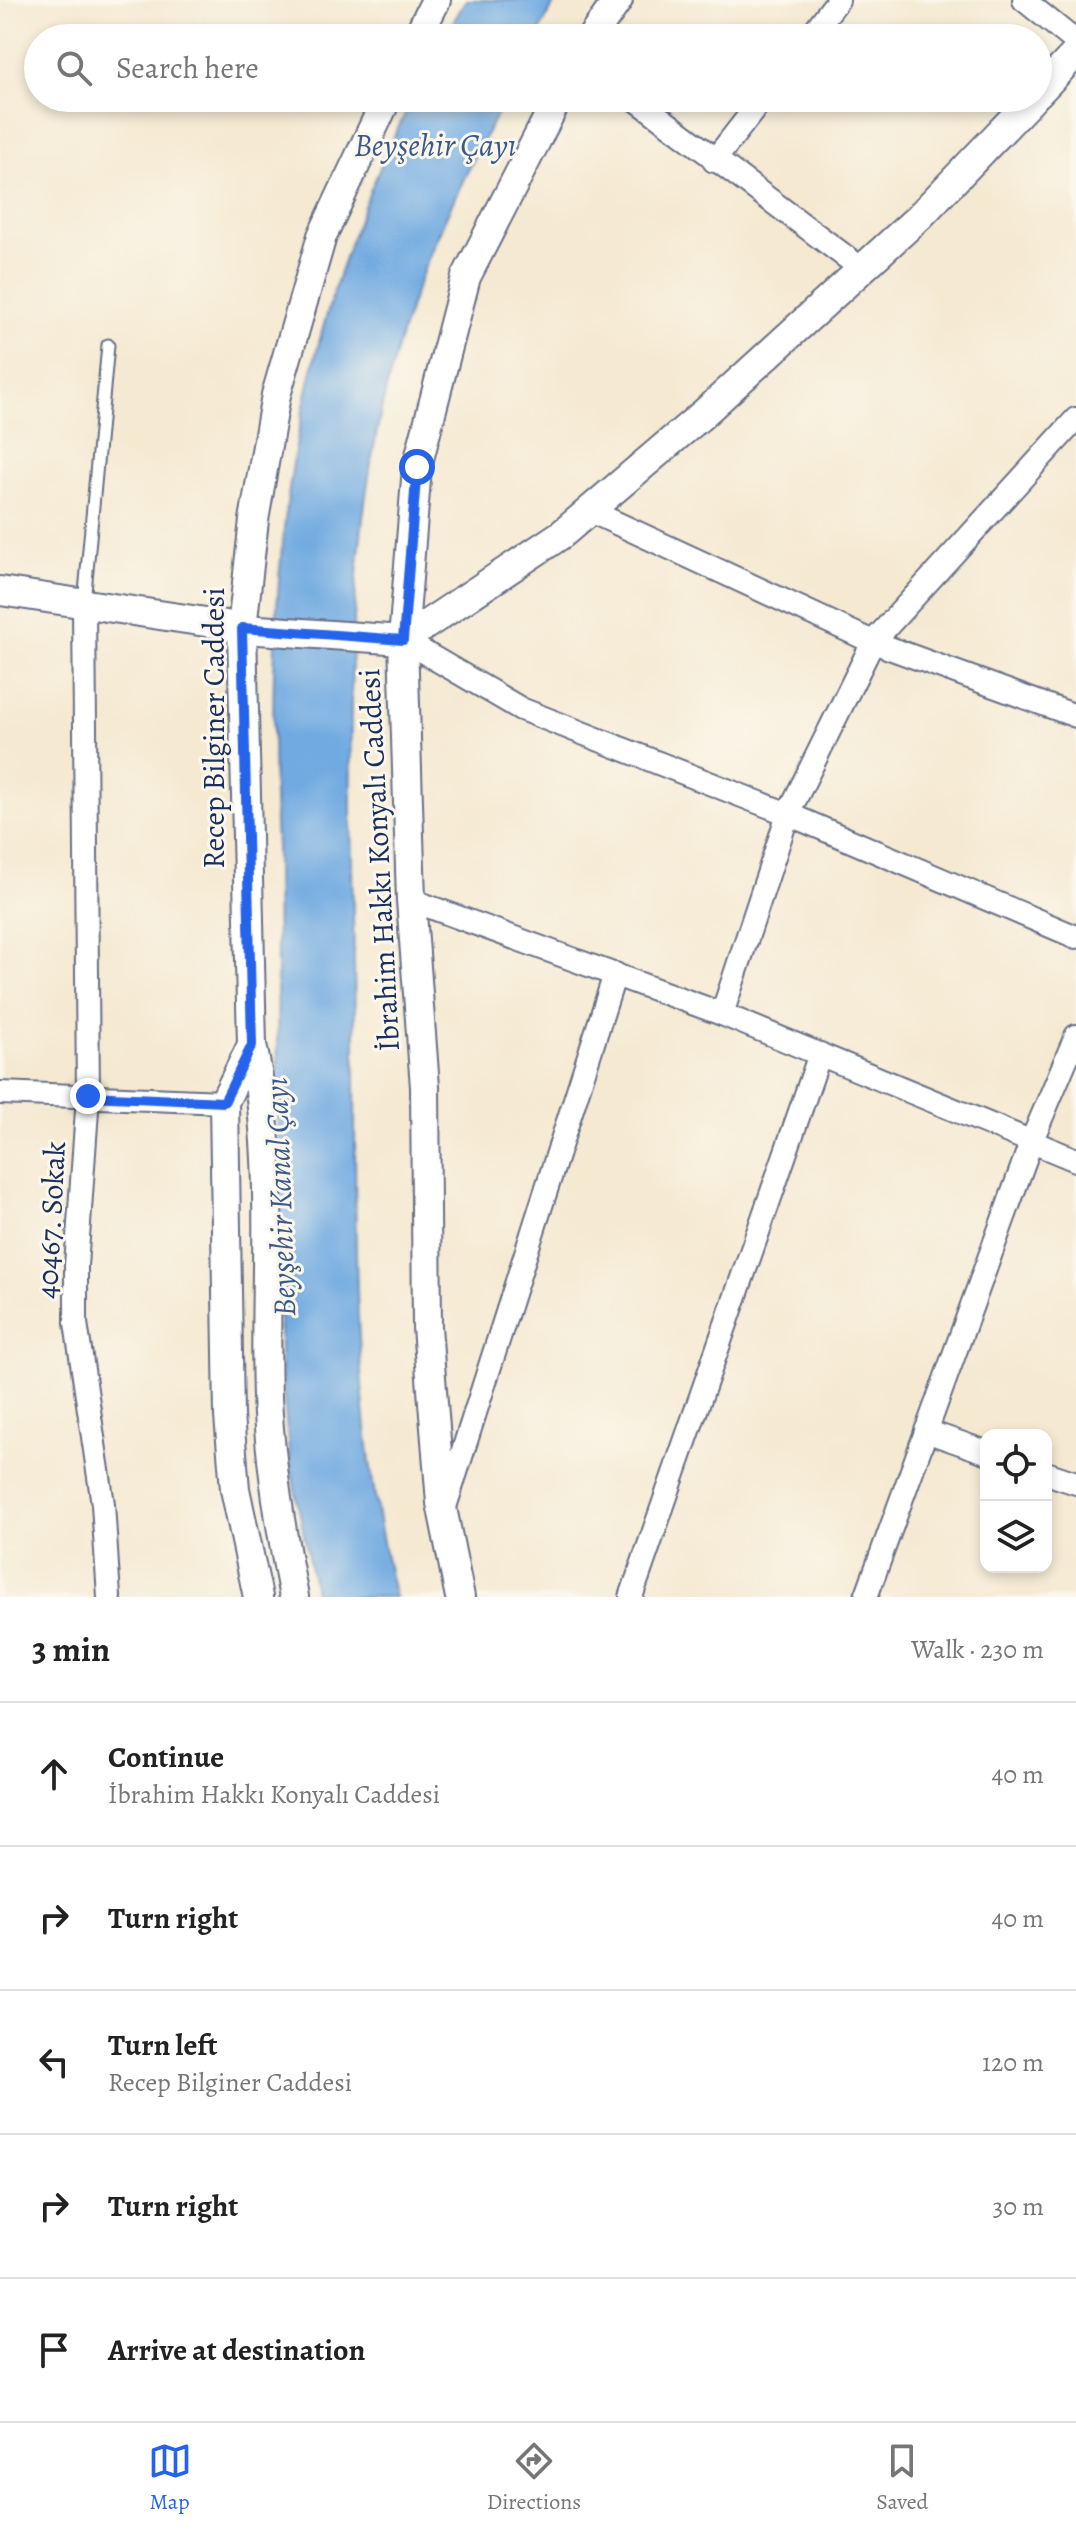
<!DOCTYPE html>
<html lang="en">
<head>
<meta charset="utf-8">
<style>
	body { margin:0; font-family:Alegreya,serif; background:#f2f2f2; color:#222 }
	.controls { position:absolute; right:24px; bottom:24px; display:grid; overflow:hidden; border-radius:16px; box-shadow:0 4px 12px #0003 }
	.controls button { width:72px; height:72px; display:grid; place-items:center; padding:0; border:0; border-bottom:2px solid #e0e0e0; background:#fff; color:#222; font:40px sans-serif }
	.stop { position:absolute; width:24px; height:24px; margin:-18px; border:6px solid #2563eb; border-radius:50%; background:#fff }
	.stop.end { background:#2563eb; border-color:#fff; box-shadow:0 2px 8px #0008 }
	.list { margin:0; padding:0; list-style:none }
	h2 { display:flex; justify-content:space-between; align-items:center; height:104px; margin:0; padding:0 32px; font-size:34px }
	h2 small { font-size:26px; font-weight:400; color:#767676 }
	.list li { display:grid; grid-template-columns:52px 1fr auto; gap:24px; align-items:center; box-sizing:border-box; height:144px; padding:0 32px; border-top:2px solid #e0e0e0 }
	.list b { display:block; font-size:30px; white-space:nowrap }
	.list p { margin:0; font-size:26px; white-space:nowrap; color:#767676 }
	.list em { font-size:26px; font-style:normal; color:#767676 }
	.icon { flex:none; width:44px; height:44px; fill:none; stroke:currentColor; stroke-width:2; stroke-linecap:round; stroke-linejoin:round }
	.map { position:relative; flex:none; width:1076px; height:1597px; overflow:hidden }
	.search { position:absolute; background:#fff; box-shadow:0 4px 12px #0003; left:24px; right:24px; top:24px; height:88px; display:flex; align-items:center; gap:20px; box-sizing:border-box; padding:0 28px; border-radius:44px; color:#767676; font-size:30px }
	.sheet { height:824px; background:#fff }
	nav { display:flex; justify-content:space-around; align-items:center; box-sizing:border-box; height:112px; border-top:2px solid #e0e0e0; background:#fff; font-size:22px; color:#767676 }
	nav a { display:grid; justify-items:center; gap:4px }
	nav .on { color:#2563eb }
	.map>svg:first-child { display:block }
	.water { fill:#71aae1; stroke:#466ca0; stroke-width:2 }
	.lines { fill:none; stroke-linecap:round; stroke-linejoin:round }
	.service-casing { stroke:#677087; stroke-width:15 }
	.minor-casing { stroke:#677087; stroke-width:26 }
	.tertiary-casing { stroke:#677087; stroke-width:32 }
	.service { stroke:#fff; stroke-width:11 }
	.minor { stroke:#fff; stroke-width:22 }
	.tertiary { stroke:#fff; stroke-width:28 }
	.route { stroke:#2563eb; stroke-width:10 }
	.labels { text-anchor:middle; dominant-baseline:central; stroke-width:6; stroke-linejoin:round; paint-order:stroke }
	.street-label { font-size:30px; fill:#1b2f5e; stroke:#fbf7ec }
	.water-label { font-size:32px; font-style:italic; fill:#395a8c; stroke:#fbf7ec }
</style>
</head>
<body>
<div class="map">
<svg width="1076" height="1597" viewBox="0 0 1076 1597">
	<rect width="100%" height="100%" fill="#fbf7ec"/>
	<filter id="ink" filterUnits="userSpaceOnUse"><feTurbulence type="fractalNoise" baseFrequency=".0125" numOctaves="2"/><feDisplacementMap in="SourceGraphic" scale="16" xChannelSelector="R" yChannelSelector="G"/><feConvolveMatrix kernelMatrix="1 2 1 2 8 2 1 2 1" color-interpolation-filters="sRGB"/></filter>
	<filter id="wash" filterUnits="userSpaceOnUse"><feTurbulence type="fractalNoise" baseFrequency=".006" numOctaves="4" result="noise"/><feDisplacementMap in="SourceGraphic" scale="32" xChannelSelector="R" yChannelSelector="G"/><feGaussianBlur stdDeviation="1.8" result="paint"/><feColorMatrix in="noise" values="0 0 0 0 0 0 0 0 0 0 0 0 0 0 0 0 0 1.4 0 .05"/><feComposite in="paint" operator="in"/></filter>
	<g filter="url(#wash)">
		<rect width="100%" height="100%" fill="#f5e9d2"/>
		<g class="water">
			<polygon points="466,0 556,0 536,38 444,38"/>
			<path d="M413 98H505C462 180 421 262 396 352 332 576 354 809 355 1039 356 1230 349 1411 395 1597H316L290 1463 280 1357 276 847C263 579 289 340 413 98Z"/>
		</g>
	</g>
	<g filter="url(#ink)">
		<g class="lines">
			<defs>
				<polyline id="service" points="84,603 108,345"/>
				<g id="minor">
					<polyline points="1024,0 1076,42"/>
					<polyline points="809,38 838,0"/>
					<polyline points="634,98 862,269"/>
					<polyline points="714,161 763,98"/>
					<polyline points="588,510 873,642 1076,716"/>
					<polyline points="84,604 88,1096 76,1266 76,1323 103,1504 109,1597"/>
					<polyline points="403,640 521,709 788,814 1076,937"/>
					<polyline points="411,900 722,1014 1076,1160"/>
					<polyline points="722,1014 788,814 873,642 1076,419"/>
					<polyline points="0,1093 224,1102"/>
					<polyline points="926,1431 986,1452"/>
					<polyline points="1046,1473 1076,1483"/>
					<polyline points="445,1507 615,974"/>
					<polyline points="631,1597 820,1054"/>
					<polyline points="866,1597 1032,1140 1076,1036"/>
				</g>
				<g id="tertiary">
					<polyline points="417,38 436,0"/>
					<polyline points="591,38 618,0"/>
					<polyline points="1038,93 1076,53"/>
					<polyline points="0,591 259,630 403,640 562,534 703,414 919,217 1033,98"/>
					<polyline points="252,1045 242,628 254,520 276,395 322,236 387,98"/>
					<path d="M258 1597 235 1489 229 1416 224 1102 252 1045C277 1159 263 1280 267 1397 270 1464 281 1532 294 1597"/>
					<polyline points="460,1597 441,1503 427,1327 425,1087 411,900 403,640 417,467 466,277 558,98"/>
				</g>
			</defs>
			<use href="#service" class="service-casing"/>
			<use href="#minor" class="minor-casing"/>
			<use href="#tertiary" class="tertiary-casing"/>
			<use href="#service" class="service"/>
			<use href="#minor" class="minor"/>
			<use href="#tertiary" class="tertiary"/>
		</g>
	</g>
	<g class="lines" filter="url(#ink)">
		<polyline class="route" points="88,1096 224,1102 252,1045 242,628 403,640 417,467"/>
	</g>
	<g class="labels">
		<g class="street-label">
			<text transform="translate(214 728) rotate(-90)">Recep Bilginer Caddesi</text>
			<text transform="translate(379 860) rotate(-93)">İbrahim Hakkı Konyalı Caddesi</text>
			<text transform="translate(51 1220) rotate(-87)">40467. Sokak</text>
		</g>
		<g class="water-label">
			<text x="435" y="145">Beyşehir Çayı</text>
			<text transform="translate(280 1197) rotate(-92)">Beyşehir Kanal Çayı</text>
		</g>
	</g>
</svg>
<div class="controls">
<button><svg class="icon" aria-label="locate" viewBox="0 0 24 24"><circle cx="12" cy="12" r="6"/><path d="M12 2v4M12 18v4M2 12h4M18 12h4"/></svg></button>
<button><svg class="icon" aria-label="layers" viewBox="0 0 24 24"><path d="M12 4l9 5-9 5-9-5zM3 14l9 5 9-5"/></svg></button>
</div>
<div class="stop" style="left:417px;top:467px"></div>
<div class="stop end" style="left:88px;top:1096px"></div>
<div class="search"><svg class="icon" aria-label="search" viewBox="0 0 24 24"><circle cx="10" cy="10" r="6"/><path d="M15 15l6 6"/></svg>Search here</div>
</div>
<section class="sheet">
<h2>3 min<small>Walk · 230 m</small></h2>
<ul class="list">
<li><svg class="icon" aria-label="ahead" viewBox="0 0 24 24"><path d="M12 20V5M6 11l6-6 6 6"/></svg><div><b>Continue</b><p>İbrahim Hakkı Konyalı Caddesi</p></div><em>40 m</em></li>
<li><svg class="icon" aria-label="right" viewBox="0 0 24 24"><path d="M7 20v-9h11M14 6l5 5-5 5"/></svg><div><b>Turn right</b></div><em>40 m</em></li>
<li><svg class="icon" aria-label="left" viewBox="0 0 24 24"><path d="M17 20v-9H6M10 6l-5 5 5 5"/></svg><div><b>Turn left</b><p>Recep Bilginer Caddesi</p></div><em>120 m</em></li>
<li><svg class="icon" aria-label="right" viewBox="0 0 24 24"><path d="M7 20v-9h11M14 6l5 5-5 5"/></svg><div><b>Turn right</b></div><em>30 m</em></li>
<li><svg class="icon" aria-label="arrive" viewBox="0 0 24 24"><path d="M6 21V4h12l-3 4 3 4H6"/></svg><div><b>Arrive at destination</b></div></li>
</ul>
</section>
<nav>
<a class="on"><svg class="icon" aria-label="map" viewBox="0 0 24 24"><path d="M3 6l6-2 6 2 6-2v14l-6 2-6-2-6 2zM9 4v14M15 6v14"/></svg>Map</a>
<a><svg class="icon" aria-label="directions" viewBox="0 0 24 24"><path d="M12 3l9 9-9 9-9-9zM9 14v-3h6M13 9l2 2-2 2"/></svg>Directions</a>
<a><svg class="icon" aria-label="saved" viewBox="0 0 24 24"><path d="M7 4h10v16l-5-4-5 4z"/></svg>Saved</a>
</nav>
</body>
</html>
